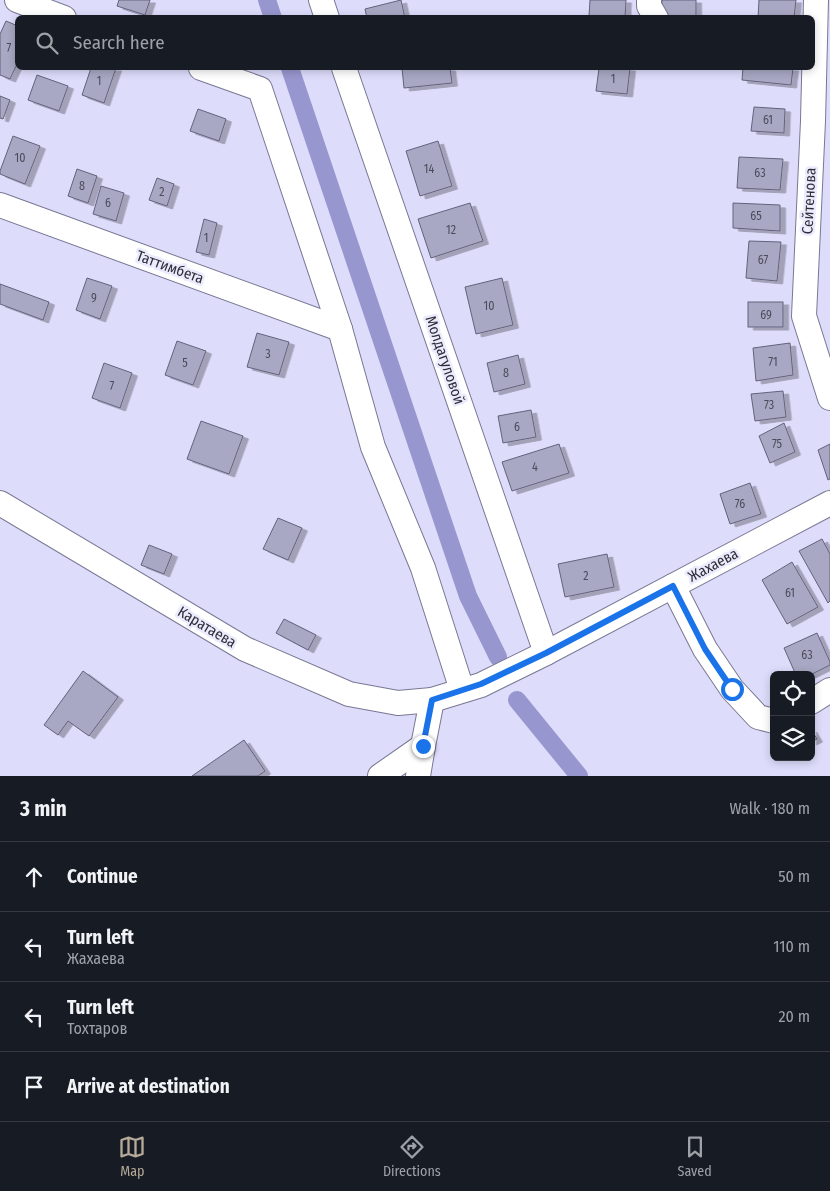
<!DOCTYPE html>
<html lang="en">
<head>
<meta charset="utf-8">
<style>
	body { margin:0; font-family:"Fira Sans Condensed",sans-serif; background:#242831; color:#f1f3f6 }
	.controls { position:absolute; right:15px; bottom:15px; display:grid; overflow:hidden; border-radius:8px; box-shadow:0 2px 8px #0003 }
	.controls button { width:45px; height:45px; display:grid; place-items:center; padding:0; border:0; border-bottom:1px solid #363941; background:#171b24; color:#f1f3f6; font:25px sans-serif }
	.stop { position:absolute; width:15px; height:15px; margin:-11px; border:4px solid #1a73e8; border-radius:50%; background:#fff }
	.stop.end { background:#1a73e8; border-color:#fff; box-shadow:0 1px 5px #0008 }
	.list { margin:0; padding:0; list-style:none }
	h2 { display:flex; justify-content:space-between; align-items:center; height:65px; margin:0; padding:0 20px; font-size:21px }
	h2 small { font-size:16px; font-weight:400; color:#9ea1a6 }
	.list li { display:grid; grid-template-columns:32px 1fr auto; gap:15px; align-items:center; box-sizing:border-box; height:70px; padding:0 20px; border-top:1px solid #363941 }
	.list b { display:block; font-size:19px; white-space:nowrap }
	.list p { margin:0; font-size:16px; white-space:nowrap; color:#9ea1a6 }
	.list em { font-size:16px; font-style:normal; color:#9ea1a6 }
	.icon { flex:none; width:28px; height:28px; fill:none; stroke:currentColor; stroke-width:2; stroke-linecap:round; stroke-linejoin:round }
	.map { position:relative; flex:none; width:830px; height:776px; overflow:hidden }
	.search { position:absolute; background:#171b24; box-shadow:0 2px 8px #0003; left:15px; right:15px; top:15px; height:55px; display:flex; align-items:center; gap:12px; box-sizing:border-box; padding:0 18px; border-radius:8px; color:#9ea1a6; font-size:19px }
	.sheet { height:345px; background:#171b24 }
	nav { display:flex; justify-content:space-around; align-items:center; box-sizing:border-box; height:70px; border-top:1px solid #363941; background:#171b24; font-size:14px; color:#9ea1a6 }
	nav a { display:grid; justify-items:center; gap:2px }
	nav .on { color:#b6ab98 }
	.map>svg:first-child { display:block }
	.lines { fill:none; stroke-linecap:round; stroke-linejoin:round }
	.canal { stroke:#9896ce; stroke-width:18 }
	.building { fill:#a8a8c4; stroke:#63627c; filter:url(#shadow) }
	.minor-casing { stroke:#787893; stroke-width:26 }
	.minor { stroke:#fff; stroke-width:24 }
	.route { stroke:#1a73e8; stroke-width:6 }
	.labels { text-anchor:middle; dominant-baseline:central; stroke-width:5; stroke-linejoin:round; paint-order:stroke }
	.number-label { font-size:12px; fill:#4c4c5c }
	.street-label { font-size:15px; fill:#2e2e39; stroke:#ebebfd }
</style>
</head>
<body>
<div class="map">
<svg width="830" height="776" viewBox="0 0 830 776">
	<defs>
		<filter id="shadow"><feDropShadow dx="5.5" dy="3" stdDeviation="0" flood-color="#0004"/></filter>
	</defs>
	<rect width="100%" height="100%" fill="#dddcfb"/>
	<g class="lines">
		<g class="canal">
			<polyline points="267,0 273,18"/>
			<polyline points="290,68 468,596 498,657"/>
			<polyline points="517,700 579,776"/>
		</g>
	</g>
	<g class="building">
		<polygon points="119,0 150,0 145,15 117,6"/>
		<polygon points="401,0 405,18 367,18 365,9"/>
		<polygon points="590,0 626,0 625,18 589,16"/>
		<polygon points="662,0 696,0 696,18 661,17"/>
		<polygon points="759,0 796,0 794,18 758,18"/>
		<polygon points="6,21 18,26 18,62 10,79 0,75 0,34"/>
		<polygon points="91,68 116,68 104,103 82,95"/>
		<polygon points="402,68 450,68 452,83 404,88"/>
		<polygon points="599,68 630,68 627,94 596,91"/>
		<polygon points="743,68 793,68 791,85 742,80"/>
		<polygon points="37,75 68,86 59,111 28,100"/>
		<polygon points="0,96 10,100 3,119 0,118"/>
		<polygon points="754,107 785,109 784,133 751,131"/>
		<polygon points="198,109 226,119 219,141 190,131"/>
		<polygon points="13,136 40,146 25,184 0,174 0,171"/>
		<polygon points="438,141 452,186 420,196 406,151"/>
		<polygon points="739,157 783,159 780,190 737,188"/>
		<polygon points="77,169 97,176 88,203 68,196"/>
		<polygon points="157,178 174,184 167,206 149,200"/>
		<polygon points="101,186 124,193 116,221 93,214"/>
		<polygon points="470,203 483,241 431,258 418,219"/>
		<polygon points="733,203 780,205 780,231 733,228"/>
		<polygon points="204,219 217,223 209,255 196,252"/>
		<polygon points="749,241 781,242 777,281 746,278"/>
		<polygon points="87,278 112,286 100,319 76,310"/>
		<polygon points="502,278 513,325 476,334 465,287"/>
		<polygon points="0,284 49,302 43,320 0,304"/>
		<rect x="748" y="302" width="35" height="25"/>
		<polygon points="257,333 289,342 279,375 247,367"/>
		<polygon points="177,341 206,351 193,385 165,375"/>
		<polygon points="790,343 793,375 756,381 753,348"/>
		<polygon points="518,355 525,384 494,392 487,363"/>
		<polygon points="104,363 132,373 120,408 92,398"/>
		<polygon points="783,391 786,417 755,421 751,394"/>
		<polygon points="531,410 536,437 503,443 498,416"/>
		<polygon points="201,421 243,436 229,474 187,459"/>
		<polygon points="784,423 795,452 770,463 759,436"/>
		<polygon points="559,444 569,473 512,491 502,462"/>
		<polygon points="830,444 830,479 828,480 818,450"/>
		<polygon points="750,483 761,514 730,524 720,494"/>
		<polygon points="278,518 302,528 288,560 263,549"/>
		<polygon points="822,539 830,554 830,601 828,603 799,551"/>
		<polygon points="149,545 172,554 164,574 141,565"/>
		<polygon points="607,554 614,587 565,597 558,564"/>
		<polygon points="792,562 818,607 787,624 762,580"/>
		<polygon points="284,619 316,635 308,650 276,633"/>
		<polygon points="817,633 830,662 830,665 810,675 796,675 784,648"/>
		<polygon points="83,671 118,697 89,736 68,721 58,735 44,725"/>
		<polygon points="811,729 817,739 811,742"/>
		<polygon points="244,740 265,771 258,776 192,776"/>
	</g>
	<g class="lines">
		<defs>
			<g id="minor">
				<polyline points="17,0 64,18"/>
				<polyline points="321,0 327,18"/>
				<polyline points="649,0 649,6 656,18"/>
				<polyline points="816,0 813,121 804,316 830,398"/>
				<polyline points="201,68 260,89 340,329 373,447 423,568 462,690"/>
				<polyline points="344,68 546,653"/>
				<polyline points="0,205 340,329"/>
				<polyline points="0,503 245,649 349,694 398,703 432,700 481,685 546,653 830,503"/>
				<polyline points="673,586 705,649 732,689 758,717 774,721"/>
				<polyline points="811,702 830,690"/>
				<polyline points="380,776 423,746"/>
				<polyline points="418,776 423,746 432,700"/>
			</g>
		</defs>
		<use href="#minor" class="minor-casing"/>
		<use href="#minor" class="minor"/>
	</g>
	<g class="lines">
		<polyline class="route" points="423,746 432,700 481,684 546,653 673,586 705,649 732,689"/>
	</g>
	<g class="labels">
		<g class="number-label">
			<text x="9" y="48">7</text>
			<text x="613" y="79">1</text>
			<text x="99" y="81">1</text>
			<text x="768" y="120">61</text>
			<text x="20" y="158">10</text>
			<text x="429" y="169">14</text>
			<text x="760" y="173">63</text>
			<text x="82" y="186">8</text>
			<text x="162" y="192">2</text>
			<text x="108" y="203">6</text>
			<text x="756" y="216">65</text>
			<text x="451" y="230">12</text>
			<text x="206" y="238">1</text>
			<text x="763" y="260">67</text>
			<text x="94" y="298">9</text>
			<text x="489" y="306">10</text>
			<text x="766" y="315">69</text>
			<text x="268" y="354">3</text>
			<text x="773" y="362">71</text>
			<text x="185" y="363">5</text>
			<text x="506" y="373">8</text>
			<text x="112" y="386">7</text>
			<text x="769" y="405">73</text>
			<text x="517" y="427">6</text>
			<text x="777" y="444">75</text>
			<text x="535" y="467">4</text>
			<text x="740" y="504">76</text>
			<text x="586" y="576">2</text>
			<text x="790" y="593">61</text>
			<text x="807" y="655">63</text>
		</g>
		<g class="street-label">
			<text transform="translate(809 201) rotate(-87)">Сейтенова</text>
			<text transform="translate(170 267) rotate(20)">Таттимбета</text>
			<text transform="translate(445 360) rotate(71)">Молдагуловой</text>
			<text transform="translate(713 565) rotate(-28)">Жахаева</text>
			<text transform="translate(207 627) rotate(31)">Каратаева</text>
		</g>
	</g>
</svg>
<div class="controls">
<button><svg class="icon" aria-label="locate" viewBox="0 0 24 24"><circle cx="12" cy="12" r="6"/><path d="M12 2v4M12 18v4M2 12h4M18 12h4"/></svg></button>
<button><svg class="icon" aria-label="layers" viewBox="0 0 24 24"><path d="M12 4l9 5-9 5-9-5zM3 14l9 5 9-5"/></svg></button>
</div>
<div class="stop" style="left:732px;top:689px"></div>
<div class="stop end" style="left:423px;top:746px"></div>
<div class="search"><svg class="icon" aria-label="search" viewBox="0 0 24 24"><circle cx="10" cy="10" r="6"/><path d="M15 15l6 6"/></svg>Search here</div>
</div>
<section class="sheet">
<h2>3 min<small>Walk · 180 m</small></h2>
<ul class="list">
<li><svg class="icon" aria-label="ahead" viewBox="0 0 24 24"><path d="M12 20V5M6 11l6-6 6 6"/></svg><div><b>Continue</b></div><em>50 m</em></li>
<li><svg class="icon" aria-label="left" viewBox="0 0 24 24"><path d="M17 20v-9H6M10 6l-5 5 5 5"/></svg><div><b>Turn left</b><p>Жахаева</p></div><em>110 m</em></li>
<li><svg class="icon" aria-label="left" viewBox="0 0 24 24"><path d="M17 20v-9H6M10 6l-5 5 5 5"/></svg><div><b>Turn left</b><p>Тохтаров</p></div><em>20 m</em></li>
<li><svg class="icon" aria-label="arrive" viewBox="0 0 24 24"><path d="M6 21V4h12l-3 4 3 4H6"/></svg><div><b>Arrive at destination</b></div></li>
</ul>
</section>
<nav>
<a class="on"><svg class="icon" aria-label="map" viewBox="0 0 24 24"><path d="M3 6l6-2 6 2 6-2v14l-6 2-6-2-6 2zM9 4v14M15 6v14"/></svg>Map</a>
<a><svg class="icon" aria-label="directions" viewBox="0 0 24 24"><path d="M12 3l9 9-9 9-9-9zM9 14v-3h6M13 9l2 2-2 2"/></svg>Directions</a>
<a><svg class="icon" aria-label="saved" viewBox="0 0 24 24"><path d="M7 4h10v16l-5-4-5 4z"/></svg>Saved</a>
</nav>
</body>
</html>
